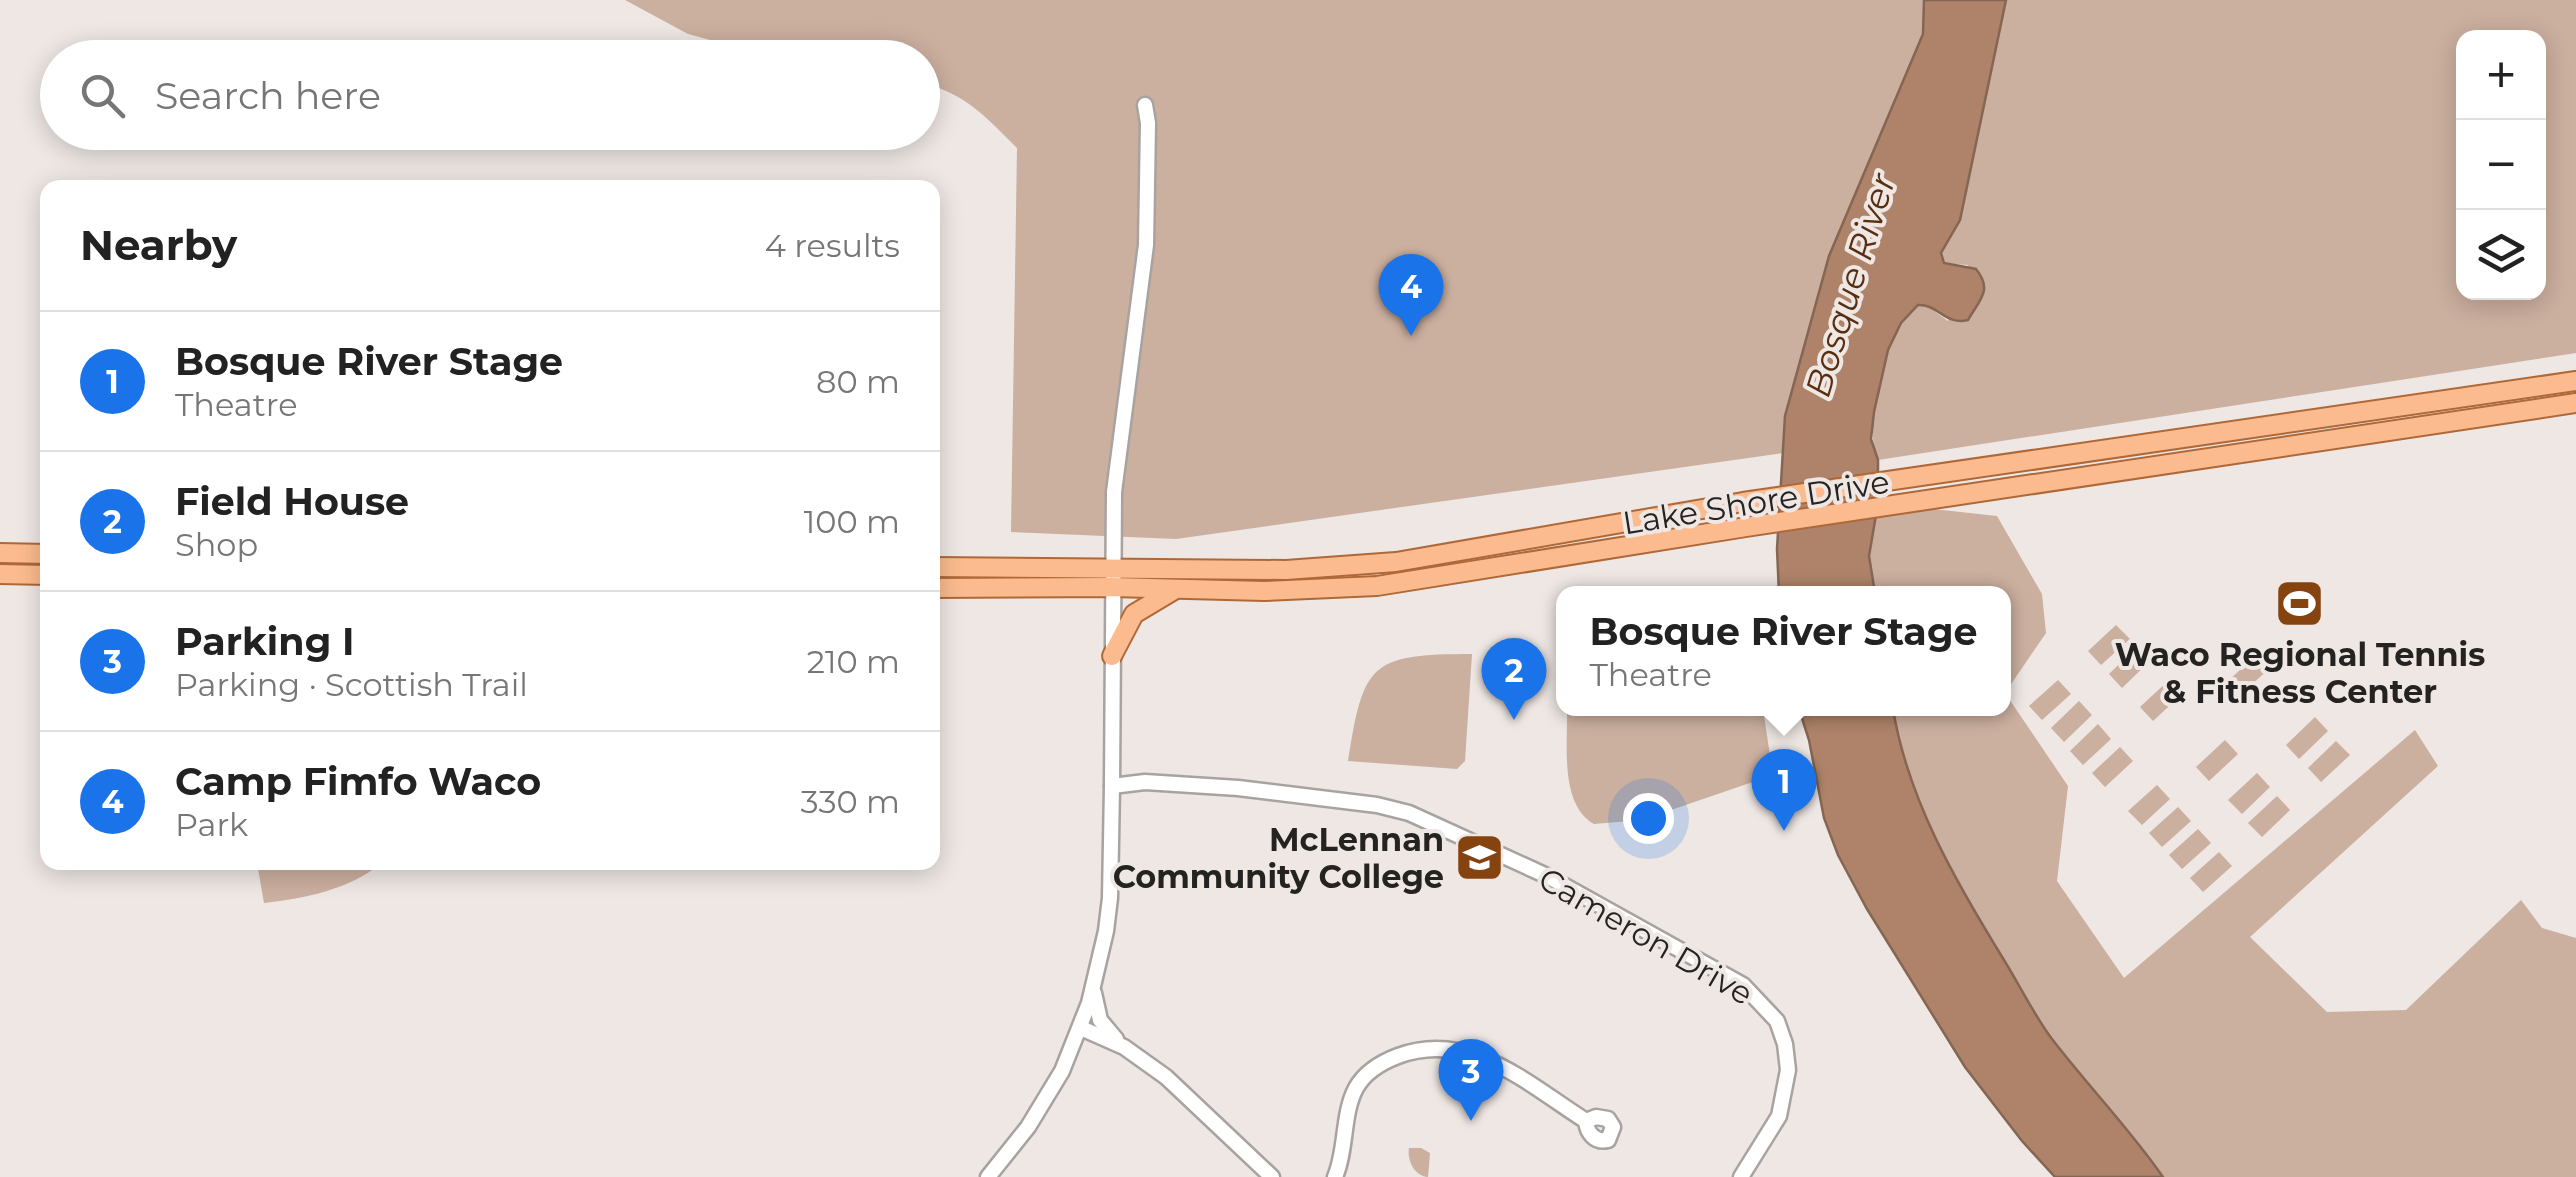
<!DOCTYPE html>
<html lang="en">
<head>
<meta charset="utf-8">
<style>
	body { margin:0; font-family:Montserrat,sans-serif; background:#f6f6f6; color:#222 }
	.controls { position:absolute; right:30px; top:30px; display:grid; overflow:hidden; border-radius:20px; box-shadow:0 5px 25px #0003 }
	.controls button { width:90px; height:90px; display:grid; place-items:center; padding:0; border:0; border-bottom:2px solid #e0e0e0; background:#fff; color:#222; font:50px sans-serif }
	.you { position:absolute; left:1648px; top:818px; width:35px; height:35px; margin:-25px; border:8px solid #fff; border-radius:50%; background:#1a73e8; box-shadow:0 0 0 15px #1a73e833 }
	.badge { display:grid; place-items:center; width:65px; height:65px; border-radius:50%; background:#1a73e8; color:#fff; font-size:32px; font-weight:700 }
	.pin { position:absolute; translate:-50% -82px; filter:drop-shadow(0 2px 5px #0008) }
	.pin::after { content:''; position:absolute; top:52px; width:35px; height:30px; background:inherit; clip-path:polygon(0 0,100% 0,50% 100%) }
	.popup { position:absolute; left:1556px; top:586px; width:455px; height:130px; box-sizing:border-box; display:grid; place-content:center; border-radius:20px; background:#fff; filter:drop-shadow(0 2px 8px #0005); font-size:32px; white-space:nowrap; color:#767676 }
	.popup b { font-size:38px; color:#222 }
	.popup::after { content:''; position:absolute; left:50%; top:100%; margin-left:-20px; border:20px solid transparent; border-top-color:#fff }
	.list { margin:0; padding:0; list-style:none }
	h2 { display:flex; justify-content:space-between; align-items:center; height:130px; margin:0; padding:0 40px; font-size:42px }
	h2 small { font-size:32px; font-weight:400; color:#767676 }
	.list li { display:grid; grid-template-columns:65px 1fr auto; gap:30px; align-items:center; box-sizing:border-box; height:140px; padding:0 40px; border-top:2px solid #e0e0e0 }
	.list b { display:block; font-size:38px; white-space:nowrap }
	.list p { margin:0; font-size:32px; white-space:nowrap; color:#767676 }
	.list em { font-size:32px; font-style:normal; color:#767676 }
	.icon { flex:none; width:55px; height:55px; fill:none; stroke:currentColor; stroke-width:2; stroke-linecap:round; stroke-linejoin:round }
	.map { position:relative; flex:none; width:2576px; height:1177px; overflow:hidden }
	.search { position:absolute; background:#fff; box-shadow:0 5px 25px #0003; left:40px; top:40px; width:900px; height:110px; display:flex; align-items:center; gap:25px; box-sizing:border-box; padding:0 35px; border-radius:55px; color:#767676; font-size:38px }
	.panel { position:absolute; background:#fff; box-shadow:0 5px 25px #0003; left:40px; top:180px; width:900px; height:690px; border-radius:20px }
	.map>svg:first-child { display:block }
	.green { fill:#cbaf9f; fill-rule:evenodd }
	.water { fill:#ae8369; stroke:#856653; stroke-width:2.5 }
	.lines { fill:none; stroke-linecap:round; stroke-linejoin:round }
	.minor-casing { stroke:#a9a3a0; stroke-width:19 }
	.major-casing { stroke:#af6837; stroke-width:22 }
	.minor { stroke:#fff; stroke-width:14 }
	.major { stroke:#fbbb8e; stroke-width:18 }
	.labels { text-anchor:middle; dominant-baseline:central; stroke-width:8; stroke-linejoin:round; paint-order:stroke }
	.street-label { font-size:32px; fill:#252321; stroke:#eee7e4 }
	.poi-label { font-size:32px; font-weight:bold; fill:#252321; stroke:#eee7e4 }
	.water-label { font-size:35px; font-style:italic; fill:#592e10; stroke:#eee7e4 }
</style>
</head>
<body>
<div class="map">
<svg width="2576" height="1177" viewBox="0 0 2576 1177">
	<rect width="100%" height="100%" fill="#eee7e4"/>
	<g class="green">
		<path d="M625 0H1924L1923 34 1829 256 1785 415 1783 453 1176 539 1011 532 1017 148C986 117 966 94 923 83L922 58 772 57 688 34Z"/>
		<path d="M2006 0H2576V353L1878 460C1862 425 1885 326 1918 305H1926L1948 321 1968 265 1944 263 1941 252 1960 220ZM2464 38H2538V292H2464Z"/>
		<path d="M1878 503 1997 516 2042 594 2046 633 2005 693 2068 786 2057 881 2124 978 2415 730 2438 766 2250 937 2327 1012 2406 1010 2521 900 2542 928 2576 938V1177H2163C2129 1128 2088 1086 2052 1039 2034 1015 2020 986 2004 960 1956 882 1908 800 1893 709L2004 708V594L1875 593 1869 556Z"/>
		<polygon points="2116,625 2130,639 2101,665 2088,651"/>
		<polygon points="2137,647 2150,661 2122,688 2109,674"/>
		<path d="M1472 654 1465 761 1457 769 1348 761C1363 663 1371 654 1472 654Z"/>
		<polygon points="2256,655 2269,669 2240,695 2227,682"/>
		<polygon points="2058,680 2071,694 2042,720 2029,706"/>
		<polygon points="2168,681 2181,695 2153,721 2140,707"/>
		<polygon points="2079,701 2092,715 2064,742 2051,728"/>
		<path d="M1567 709H1763L1773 775 1642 820 1594 824C1559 804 1568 743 1567 709Z"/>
		<polygon points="2315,717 2328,731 2299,759 2286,745"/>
		<polygon points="2098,724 2111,739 2083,765 2070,751"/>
		<polygon points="2225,740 2238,754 2209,781 2196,767"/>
		<polygon points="2336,741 2350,755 2321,782 2308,768"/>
		<polygon points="2120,747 2133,761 2105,787 2092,773"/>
		<polygon points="2257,773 2270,787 2242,814 2228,800"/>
		<polygon points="2157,785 2170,799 2142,825 2128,811"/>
		<polygon points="2277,796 2290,810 2262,837 2248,823"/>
		<polygon points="2178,807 2191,821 2162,847 2149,833"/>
		<polygon points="2198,829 2211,843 2182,869 2169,855"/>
		<polygon points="2219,852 2232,866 2203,892 2190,878"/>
		<path d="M257 863V862L382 863C348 890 306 898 264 903Z"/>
		<path d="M1409 1148H1421L1430 1153 1428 1177C1414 1176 1407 1160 1409 1148Z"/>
	</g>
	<g class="water">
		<path d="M1924 0H2006L1960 220 1941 253 1944 263 1976 269C1993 290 1980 299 1968 320 1946 326 1938 304 1918 305L1901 323 1888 350 1874 412 1871 439 1878 460V503L1869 556 1875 593 1779 594 1777 549 1785 416 1829 256 1923 34Z"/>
		<path d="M1799 709H1893C1908 800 1956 882 2004 960 2020 986 2034 1015 2052 1039 2088 1086 2129 1128 2163 1177H2055L2022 1141 1965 1067 1867 909 1838 855 1824 818 1809 740Z"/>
	</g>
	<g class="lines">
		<defs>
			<g id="minor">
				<polyline points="1112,786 1145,782 1238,788 1377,805 1409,813 1547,876 1743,985 1777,1021 1785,1044 1788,1070 1779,1116 1741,1177"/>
				<polyline points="1094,993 1100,1020 1116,1039"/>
				<polyline points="1081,1028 1124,1047 1166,1077 1272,1177"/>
				<polyline points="988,1177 1028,1127 1062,1071 1089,1003 1106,931 1110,898 1112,786 1114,492 1146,245 1148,123 1145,105"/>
				<path d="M1335 1177C1347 1149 1342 1114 1356 1088 1365 1072 1382 1062 1398 1056 1470 1029 1529 1085 1586 1121 1587 1133 1595 1143 1608 1140L1613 1127 1608 1119 1596 1117 1586 1121"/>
			</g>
			<g id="major">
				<polyline points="0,553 48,554"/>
				<polyline points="932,567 1286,570 1396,562 1743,502 2576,381"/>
				<polyline points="0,574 48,575"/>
				<polyline points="932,588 1112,587 1264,591 1377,586 1746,527 2576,403"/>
				<polyline points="1112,656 1134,614 1174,590"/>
			</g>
		</defs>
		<use href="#minor" class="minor-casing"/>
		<use href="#major" class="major-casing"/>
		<use href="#minor" class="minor"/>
		<use href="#major" class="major"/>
	</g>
	<defs>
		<symbol id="stadium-square" viewBox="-11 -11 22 22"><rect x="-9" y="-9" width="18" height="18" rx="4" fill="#854310" stroke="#eee7e4"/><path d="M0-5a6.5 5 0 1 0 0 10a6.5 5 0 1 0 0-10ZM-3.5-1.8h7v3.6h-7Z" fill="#fff"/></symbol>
		<symbol id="university-square" viewBox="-11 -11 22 22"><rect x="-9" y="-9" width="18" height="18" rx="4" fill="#854310" stroke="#eee7e4"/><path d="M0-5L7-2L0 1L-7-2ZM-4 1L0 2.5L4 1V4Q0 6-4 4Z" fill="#fff"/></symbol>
	</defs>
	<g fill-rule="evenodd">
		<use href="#stadium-square" x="2272" y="576" width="55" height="55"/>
		<use href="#university-square" x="1452" y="830" width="55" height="55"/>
	</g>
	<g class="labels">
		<g class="street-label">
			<text transform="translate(1756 502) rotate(-9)">Lake Shore Drive</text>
			<text transform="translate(1646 936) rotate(30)">Cameron Drive</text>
		</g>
		<g class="poi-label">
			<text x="2300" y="654">Waco Regional Tennis<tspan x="2300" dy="37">&amp; Fitness Center</tspan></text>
			<text x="1444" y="839" text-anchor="end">McLennan<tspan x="1444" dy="37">Community College</tspan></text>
		</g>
		<g class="water-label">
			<text transform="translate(1850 285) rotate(-73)">Bosque River</text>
		</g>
	</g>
</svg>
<div class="controls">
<button>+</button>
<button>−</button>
<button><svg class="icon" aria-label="layers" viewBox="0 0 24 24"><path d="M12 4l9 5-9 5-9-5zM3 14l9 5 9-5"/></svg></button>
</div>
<div class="you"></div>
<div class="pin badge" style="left:1784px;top:831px">1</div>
<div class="popup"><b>Bosque River Stage</b>Theatre</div>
<div class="pin badge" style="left:1514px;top:720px">2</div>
<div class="pin badge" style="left:1471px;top:1121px">3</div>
<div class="pin badge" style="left:1411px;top:336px">4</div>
<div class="search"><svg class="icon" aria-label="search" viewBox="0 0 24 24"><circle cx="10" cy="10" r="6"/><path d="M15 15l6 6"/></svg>Search here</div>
<section class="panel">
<h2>Nearby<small>4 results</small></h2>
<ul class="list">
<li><span class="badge">1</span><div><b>Bosque River Stage</b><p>Theatre</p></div><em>80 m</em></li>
<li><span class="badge">2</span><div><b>Field House</b><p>Shop</p></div><em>100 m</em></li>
<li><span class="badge">3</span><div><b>Parking I</b><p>Parking · Scottish Trail</p></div><em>210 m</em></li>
<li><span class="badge">4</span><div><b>Camp Fimfo Waco</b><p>Park</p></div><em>330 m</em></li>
</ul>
</section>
</div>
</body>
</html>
